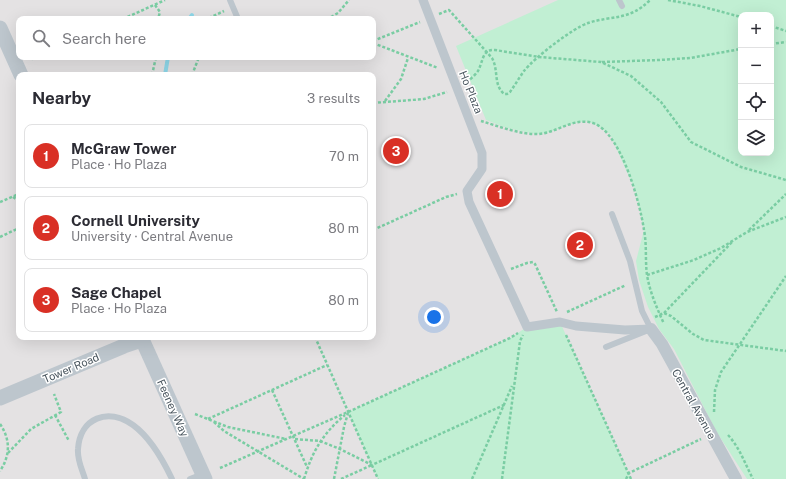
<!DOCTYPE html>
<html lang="en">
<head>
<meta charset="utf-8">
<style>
	body { margin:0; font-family:"Public Sans",sans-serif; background:#f2f2f3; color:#2b2b33 }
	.controls { position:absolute; right:12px; top:12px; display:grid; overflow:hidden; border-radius:8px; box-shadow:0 4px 16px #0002 }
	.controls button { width:36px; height:36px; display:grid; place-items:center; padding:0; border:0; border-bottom:1px solid #e1e1e2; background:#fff; color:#2b2b33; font:20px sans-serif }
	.you { position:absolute; left:434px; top:317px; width:14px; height:14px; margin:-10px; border:3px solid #fff; border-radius:50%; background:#1a73e8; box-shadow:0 0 0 6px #1a73e833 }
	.badge { display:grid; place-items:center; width:26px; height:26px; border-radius:50%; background:#d93025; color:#fff; font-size:13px; font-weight:700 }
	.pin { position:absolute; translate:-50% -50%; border:2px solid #fff; box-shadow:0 1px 4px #0006 }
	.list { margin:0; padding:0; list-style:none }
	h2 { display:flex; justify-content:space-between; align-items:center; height:52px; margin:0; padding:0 16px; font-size:17px }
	h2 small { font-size:13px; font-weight:400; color:#7c7c81 }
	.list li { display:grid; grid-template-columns:26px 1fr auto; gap:12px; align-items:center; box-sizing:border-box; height:64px; margin:0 8px 8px; padding:0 8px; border:1px solid #e1e1e2; border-radius:8px }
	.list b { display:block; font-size:15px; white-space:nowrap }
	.list p { margin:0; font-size:13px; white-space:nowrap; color:#7c7c81 }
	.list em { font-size:13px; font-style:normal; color:#7c7c81 }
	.icon { flex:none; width:22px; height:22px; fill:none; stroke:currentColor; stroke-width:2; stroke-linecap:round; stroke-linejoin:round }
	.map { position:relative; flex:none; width:786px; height:479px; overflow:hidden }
	.search { position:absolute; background:#fff; box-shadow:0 4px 16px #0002; left:16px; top:16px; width:360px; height:44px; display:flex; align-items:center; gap:10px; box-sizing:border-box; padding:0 14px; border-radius:8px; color:#7c7c81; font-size:15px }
	.panel { position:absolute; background:#fff; box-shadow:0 4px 16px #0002; left:16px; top:72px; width:360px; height:268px; border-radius:8px }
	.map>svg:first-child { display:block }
	.education { fill:#e4e2e3; fill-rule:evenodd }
	.green { fill:#c1efd3; fill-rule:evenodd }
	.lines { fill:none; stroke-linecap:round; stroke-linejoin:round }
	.stream { stroke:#8fd9eb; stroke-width:4 }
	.path { stroke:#7acda3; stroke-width:2.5; stroke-dasharray:3 2; stroke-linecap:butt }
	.service { stroke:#bdc6cd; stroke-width:6 }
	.pedestrian { stroke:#bdc6cd; stroke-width:9 }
	.minor { stroke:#bdc6cd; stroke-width:12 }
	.tertiary { stroke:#bdc6cd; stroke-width:15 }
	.labels { text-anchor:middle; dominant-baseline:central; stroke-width:3; stroke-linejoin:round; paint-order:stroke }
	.street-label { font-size:11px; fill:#49555e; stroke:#fff }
</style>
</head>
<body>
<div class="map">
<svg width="786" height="479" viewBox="0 0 786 479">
	<rect width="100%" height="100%" fill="#f3f1f1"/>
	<path class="education" d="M0 0H786V479H0ZM741 15H771V153H741ZM19 19H373V57H19ZM19 75H373V337H19Z"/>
	<g class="green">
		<path d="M558 0H786V479H747L716 431 674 349 659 329 648 307 639 280 636 261 644 230 635 190 610 134 594 124 585 121 571 124 547 133 536 134 507 128 486 120 456 46ZM741 15H771V153H741Z"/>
		<polygon points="560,322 631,479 378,479 348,412 510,338 527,327"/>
	</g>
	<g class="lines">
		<g class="stream">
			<polyline points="189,19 192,15"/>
			<polyline points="165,75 168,57"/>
		</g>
		<g class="path">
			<polyline points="668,0 700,6 741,17"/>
			<polyline points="155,5 160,12 158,19"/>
			<path d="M439 14 449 10 492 58C499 71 493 84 504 94H507L510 92C515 85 519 78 524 71 534 58 573 28 588 23 613 15 629 21 650 0"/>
			<polyline points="331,17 338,13 349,0"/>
			<polyline points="209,18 224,11"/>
			<polyline points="123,19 165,0"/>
			<polyline points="771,26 786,31"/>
			<polyline points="373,41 420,22"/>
			<polyline points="373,43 438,68"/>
			<polyline points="771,44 786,42"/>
			<polyline points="32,59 37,57"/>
			<polyline points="602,62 660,60 690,58 741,49"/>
			<polyline points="152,75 156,57"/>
			<polyline points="192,75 199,57"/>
			<path d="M466 82C470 80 475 75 478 71 483 62 482 49 495 50L539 57 601 62 631 76 661 102 691 142 741 167 786 180"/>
			<polyline points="385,101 401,79 408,58"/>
			<polyline points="373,103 424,99 447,92"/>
			<path d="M481 121C498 126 521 135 538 134 557 133 573 117 593 123 621 132 640 203 644 230 647 245 645 260 647 275 650 293 657 308 664 324"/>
			<polyline points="13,197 19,201"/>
			<polyline points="0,202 19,194"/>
			<polyline points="373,230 446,197 457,194"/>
			<polyline points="749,230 786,194"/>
			<polyline points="0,237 19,228"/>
			<polyline points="511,269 527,263 533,262 535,264 557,312"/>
			<polyline points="647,275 694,260 721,248 747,232 786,217"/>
			<polyline points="567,312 626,285"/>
			<polyline points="664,313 733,241"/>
			<polyline points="655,317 664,313 671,316 693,334 704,340 786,351"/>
			<polyline points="566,335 631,479"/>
			<polyline points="315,337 378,479"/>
			<polyline points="272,390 307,467"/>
			<polyline points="714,412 715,390 721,372 786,276"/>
			<polyline points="195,414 228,427 286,439"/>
			<polyline points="55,415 69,441"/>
			<polyline points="208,419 327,365"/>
			<polyline points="214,422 224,431 304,479"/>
			<path d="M0 424C11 440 10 456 0 471"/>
			<path d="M728 435C740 448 745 464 753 479"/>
			<polyline points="295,439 320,441 340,449 372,465 504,405"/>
			<polyline points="8,453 31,429 61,412 54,394"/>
			<polyline points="220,468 348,412 510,338 518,333"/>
			<path d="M304 479C312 452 323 433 345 415"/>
			<polyline points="334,479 344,427 348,413"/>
			<polyline points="341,479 372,465"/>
			<polyline points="472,479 512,386"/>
			<polyline points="502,479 519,349 520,341 523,335"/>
			<polyline points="626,479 629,473 701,439"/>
		</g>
		<g class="service">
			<polyline points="230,0 238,19"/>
			<polyline points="619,0 622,6"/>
			<polyline points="606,347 651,329 642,311 630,261 612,214"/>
			<path d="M85 479C82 469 77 460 78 449 80 418 108 407 133 425 151 438 163 460 172 479"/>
			<polyline points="190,479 203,474"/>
		</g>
		<polyline class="pedestrian" points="423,0 482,153 482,169 467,191 469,202 527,327 560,322 576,326 625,330 651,329"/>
		<polyline class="minor" points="651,329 662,344 736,479"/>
		<g class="tertiary">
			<polyline points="0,28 21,75"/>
			<polyline points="141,337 205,479"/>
			<polyline points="0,398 124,346 142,340"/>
		</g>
	</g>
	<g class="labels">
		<g class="street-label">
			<text transform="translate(471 92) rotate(68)">Ho Plaza</text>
			<text transform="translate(71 368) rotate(-23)">Tower Road</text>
			<text transform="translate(694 404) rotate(61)">Central Avenue</text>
			<text transform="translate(173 408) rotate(66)">Feeney Way</text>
		</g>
	</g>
</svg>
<div class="controls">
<button>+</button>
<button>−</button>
<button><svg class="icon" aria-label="locate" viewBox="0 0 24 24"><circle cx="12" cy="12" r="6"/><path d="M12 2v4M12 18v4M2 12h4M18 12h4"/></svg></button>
<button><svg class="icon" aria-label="layers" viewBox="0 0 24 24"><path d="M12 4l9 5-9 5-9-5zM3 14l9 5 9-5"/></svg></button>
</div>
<div class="you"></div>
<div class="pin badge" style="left:500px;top:194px">1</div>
<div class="pin badge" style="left:580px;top:245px">2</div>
<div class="pin badge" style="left:396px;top:151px">3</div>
<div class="search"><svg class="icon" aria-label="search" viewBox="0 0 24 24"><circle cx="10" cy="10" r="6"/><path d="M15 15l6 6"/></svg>Search here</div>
<section class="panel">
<h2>Nearby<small>3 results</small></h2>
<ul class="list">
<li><span class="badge">1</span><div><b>McGraw Tower</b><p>Place · Ho Plaza</p></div><em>70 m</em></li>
<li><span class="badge">2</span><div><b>Cornell University</b><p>University · Central Avenue</p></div><em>80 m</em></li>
<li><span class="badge">3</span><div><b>Sage Chapel</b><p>Place · Ho Plaza</p></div><em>80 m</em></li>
</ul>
</section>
</div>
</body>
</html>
